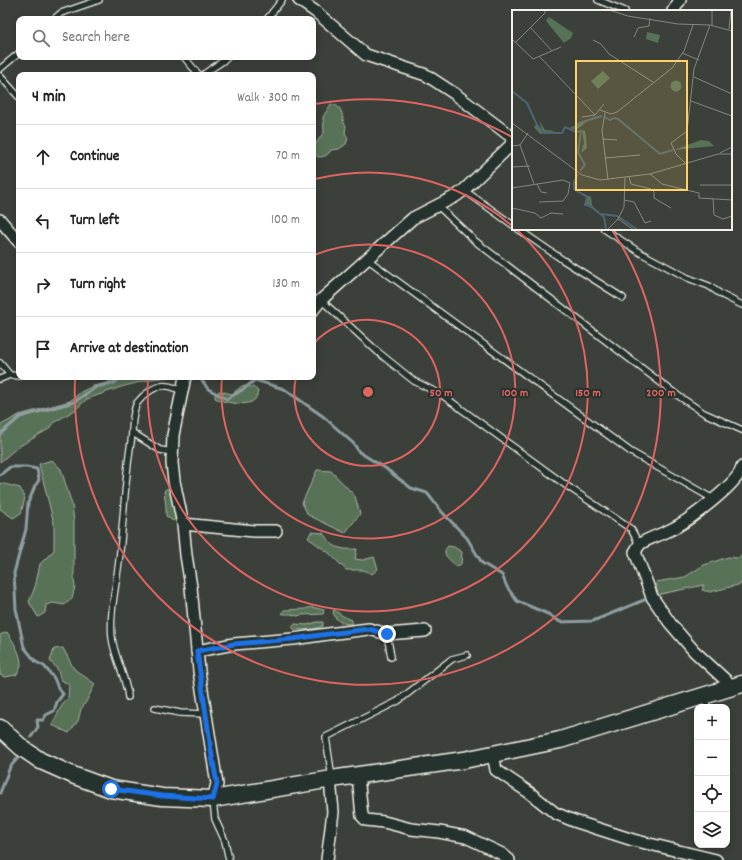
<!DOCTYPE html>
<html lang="en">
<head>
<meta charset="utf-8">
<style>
	body { margin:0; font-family:Dekko,sans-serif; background:#f2f2f2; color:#222 }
	.controls { position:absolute; right:12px; bottom:12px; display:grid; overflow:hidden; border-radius:8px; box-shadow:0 2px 10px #0003 }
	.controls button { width:36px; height:36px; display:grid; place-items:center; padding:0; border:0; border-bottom:1px solid #e0e0e0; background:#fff; color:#222; font:20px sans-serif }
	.stop { position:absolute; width:12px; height:12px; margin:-9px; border:3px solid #1a73e8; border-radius:50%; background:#fff }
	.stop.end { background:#1a73e8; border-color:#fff; box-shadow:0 1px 4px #0008 }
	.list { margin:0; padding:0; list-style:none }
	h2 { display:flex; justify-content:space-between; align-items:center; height:52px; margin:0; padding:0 16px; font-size:17px }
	h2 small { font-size:13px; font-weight:400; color:#767676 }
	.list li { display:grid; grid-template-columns:26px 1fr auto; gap:12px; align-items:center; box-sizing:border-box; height:64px; padding:0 16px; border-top:1px solid #e0e0e0 }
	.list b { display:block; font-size:15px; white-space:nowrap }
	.list em { font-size:13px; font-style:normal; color:#767676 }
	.icon { flex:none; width:22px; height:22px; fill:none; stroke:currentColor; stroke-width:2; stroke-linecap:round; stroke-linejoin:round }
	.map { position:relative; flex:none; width:742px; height:860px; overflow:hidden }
	.search { position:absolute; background:#fff; box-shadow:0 2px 10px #0003; left:16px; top:16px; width:300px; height:44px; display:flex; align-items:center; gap:10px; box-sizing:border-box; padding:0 14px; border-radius:8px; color:#767676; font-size:15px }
	.panel { position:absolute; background:#fff; box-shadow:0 2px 10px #0003; left:16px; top:72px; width:300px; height:308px; border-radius:8px }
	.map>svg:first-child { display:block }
	.green { fill:#587258; stroke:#a6b2a0 }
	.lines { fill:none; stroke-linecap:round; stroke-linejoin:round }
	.stream { stroke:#909ea1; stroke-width:3 }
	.service-casing { stroke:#f4f1e8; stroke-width:8 }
	.minor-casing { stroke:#f4f1e8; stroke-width:14 }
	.secondary-casing { stroke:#f4f1e8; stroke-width:19 }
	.service { stroke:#26332d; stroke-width:5.5 }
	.minor { stroke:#26332d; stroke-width:11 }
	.secondary { stroke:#26332d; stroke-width:16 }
	.route { stroke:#1a73e8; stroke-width:5 }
	.ring { fill:none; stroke:#df6462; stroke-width:2 }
	.inset-river { fill:none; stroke:#4e6672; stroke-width:2 }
	.inset-road { fill:none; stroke:#858780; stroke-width:1 }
	.view { fill:#ffd166; fill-opacity:0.15; stroke:#ffd166; stroke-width:2 }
	.inset-edge { fill:none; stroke:#f4f1e8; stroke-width:2 }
	.centre { fill:#df6462; stroke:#26332d; stroke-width:2 }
	.ring-label { font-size:12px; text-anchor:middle; font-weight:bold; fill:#df6462; stroke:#26332d; stroke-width:4; stroke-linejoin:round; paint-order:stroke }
</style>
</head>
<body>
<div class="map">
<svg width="742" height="860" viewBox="0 0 742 860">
	<rect width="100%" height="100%" fill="#3b403a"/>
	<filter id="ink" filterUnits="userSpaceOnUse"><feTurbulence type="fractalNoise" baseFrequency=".025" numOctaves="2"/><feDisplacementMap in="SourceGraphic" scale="8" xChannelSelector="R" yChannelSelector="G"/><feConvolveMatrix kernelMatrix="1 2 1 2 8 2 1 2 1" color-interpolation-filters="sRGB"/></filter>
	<g filter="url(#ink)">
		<g class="green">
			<path d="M331 104C346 107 340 119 346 126L345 133 348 138 346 144 339 149 331 150C328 155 325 157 318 157L314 153 313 148 324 132 323 117Z"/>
			<polygon points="117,377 170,377 152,379 121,387 87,399 75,410 53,423 49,429 18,447 0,462 0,426 1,425 19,415 70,401 81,392 93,386 107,383"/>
			<path d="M242 386 253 387 258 391C257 396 256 400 251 402 243 406 222 402 215 398V395L219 391 232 394Z"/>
			<polygon points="52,460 61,469 72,505 74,521 74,581 75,586 72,599 64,605 53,603 46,605 45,613 38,617 29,602 35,587 40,564 54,550 54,524 39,464"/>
			<polygon points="317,470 331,471 355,496 360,514 345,533 308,515 302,503"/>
			<polygon points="0,483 20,488 25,498 21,513 13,518 0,509"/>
			<polygon points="166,489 172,489 177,517 173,521 166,516 166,507 164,491"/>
			<path d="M311 532 323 533C333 548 339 550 357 549L355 559 363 560 374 557 378 569 372 574 363 570H346L329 553 308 538Z"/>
			<path d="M448 546 454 547 462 552 461 564 456 567C452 560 439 555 448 546Z"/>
			<polygon points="742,556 742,584 710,592 702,590 704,585 656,595 654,591 657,589 656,582 685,577 704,565 728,557 737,558"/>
			<polygon points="312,607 324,610 323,614 301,615 297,616 291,614 283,614 282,613 284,610 305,609"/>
			<path d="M334 610 343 616 352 620V623L350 624C342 624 334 620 333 611Z"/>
			<path d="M317 622H323V626C316 629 302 631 294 629L292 626 295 624 307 625Z"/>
			<path d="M7 632C13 641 22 655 21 666 20 669 18 673 16 675L5 677 0 675V635Z"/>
			<polygon points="63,648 74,669 95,684 86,702 81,709 78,721 69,733 52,725 61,707 68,698 69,685 60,679 58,670 50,661 54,649"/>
		</g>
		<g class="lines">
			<g class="stream">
				<polyline points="197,377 201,379 208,389 227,399 245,388 255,380 284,389 324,417 354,444 359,452 385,468 411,488 427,493 442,512 467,538 482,563 502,575 507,587 517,601 548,614 560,622 593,621 649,598"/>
				<polyline points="0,434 20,417 74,402 96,387 114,383 121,377"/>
				<polyline points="0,475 10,467 26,467 37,469 39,480 35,486 28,503 26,529 14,573 16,609 24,647 36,662 44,666 54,678 58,688 63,694 57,702 54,711 46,715 43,720 37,720 38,727 31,737"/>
				<polyline points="0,793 10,767 18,758"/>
			</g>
			<defs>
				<g id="service">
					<polyline points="598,0 625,11"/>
					<polyline points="54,19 61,13 99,0"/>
					<polyline points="267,19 282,0"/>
					<polyline points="184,57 199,75"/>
					<polyline points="0,69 19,53"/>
					<path d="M203 75C211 68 220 64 228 57"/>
					<polyline points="0,76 19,97"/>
					<polyline points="464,190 513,225"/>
					<polyline points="437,205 475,241 677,395 704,413 742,430"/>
					<polyline points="518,229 563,260 623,298"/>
					<polyline points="604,229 639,252 688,278 709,286 722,295 742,305"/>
					<polyline points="367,259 631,452 713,499"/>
					<polyline points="321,300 378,352 414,381 442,395 567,486 631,529 639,544"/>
					<polyline points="0,363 10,375 19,376"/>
					<polyline points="0,379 10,375"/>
					<polyline points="133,433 160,450 173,452"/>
					<polyline points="387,634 391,657"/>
					<polyline points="704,696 707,707"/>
					<path d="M128 697C126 677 115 659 112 638 109 610 118 579 120 551 124 515 125 478 131 442 133 430 131 414 137 403 143 395 156 384 167 386 172 386 177 389 182 391"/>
					<polyline points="155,708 180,713 205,714"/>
					<polyline points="332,778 326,737 398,701 452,659 467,655"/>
					<polyline points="213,801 215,819 225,841 229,860"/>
				</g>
				<g id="minor">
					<polyline points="299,0 316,12 366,55 426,75 455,94 513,138"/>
					<polyline points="673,11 680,0"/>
					<polyline points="0,220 19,242"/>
					<polyline points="313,310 321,300 413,218 456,196 464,190 513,143"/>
					<polyline points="185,377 173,435 172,463 174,481 183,524 186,555 191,587 199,671 217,784 213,799"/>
					<polyline points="183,524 254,531 276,531"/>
					<polyline points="197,651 234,644 293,639 328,634 369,629 387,634 425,631"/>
					<path d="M733 687 694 651 670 623 652 597 635 552C637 549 638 546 640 544 650 537 664 534 674 528 689 520 739 483 742 467"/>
					<polyline points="493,754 496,770 530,793 555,813 574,821 633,840 716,860"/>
					<polyline points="358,775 362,816 366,820 384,822 411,829 439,832 466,837 502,854 509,860"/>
					<polyline points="327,860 333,812 330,779"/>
				</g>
				<polyline id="secondary" points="0,728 22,748 41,761 75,776 111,789 162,797 213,799 338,778 464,760 560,740 742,684"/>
			</defs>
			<use href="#service" class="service-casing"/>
			<use href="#minor" class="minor-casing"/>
			<use href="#secondary" class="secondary-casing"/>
			<use href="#service" class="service"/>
			<use href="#minor" class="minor"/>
			<use href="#secondary" class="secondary"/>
		</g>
	</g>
	<g class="lines" filter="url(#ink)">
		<polyline class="route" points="111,789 162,796 213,799 217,784 211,750 197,651 234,644 293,639 328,634 369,629 387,634"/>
	</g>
	<g class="ring">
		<path d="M313 344A73 73 0 1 1 296 377"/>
		<path d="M314 255A147 147 0 1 1 222 378"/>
		<path d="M315 179A220 220 0 0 1 512 226M517 230A220 220 0 1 1 148 379"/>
		<path d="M315 104A293 293 0 0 1 512 137M612 230A293 293 0 1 1 75 379"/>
	</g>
	<g transform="translate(512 10)">
		<rect width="220" height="220" fill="#3b403a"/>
		<path d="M37 7 61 23 59 28 52 33 34 11ZM135 22 148 25 146 33 134 29ZM91 61 98 68 86 79 79 71ZM158.5 76a5.5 5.5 0 1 1 11 0a5.5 5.5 0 1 1-11 0ZM90 106 77 110 64 120 57 118 82 107ZM27 110 33 120 44 121 28 124 22 117 25 114 30 120ZM70 120 73 121 74 126 75 138 69 143 72 133ZM189 130 197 131 202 136 162 140ZM67 182 79 187 80 195 85 201 73 195 75 187Z" fill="#587258"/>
		<path class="inset-river" d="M0 81 15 93 25 115 32 123H50L53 117 64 122 69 121 66 142 73 155 68 161M93 107 98 110 102 108 106 109 148 144 161 140M61 119 67 113 90 106M66 164 62 172V179L75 187 73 195H77L92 207 94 219M90 204 105 206 126 220"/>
		<path class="inset-road" d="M97 0 116 6 166 14 198 15 220 21M200 15V0M18 17 40 41M217 19 219 0M122 27 126 18 137 16 138 8M0 29 21 49 49 37M81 30 89 34 97 44 141 72M3 33 33 3V0M170 43 187 50M27 46 83 105 92 94M182 67 220 84M179 91 220 106M88 100 99 104 105 102 160 58 172 41 181 15M93 103 90 120 96 170M70 107 83 105M0 113 70 165 88 170 138 164 206 144H220M91 129 105 130M8 135 22 174M0 136 8 135 16 123M208 143 220 137M93 148 128 145M174 154 164 144 159 133 175 121 182 59 198 15M0 157 18 156M138 164 150 174 187 183V188L220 190M117 167 119 174 139 179 142 182V188L159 198M25 174 29 182 35 183M188 175H220M0 178 51 170 58 173 56 184 51 191 27 192M201 188 202 205 211 209 220 206M112 190 122 192 133 213 139 211M0 198 23 203 29 208 39 203 51 204M106 209 122 220M95 220 106 209 112 197 113 167"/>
		<path class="view" d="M64 51H175V180H64Z"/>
		<rect width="220" height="220" class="inset-edge"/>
	</g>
	<circle cx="368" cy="392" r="6" class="centre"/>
	<g class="ring-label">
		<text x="441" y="396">50 m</text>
		<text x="515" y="396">100 m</text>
		<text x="588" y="396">150 m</text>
		<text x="661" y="396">200 m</text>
	</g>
</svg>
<div class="controls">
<button>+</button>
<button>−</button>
<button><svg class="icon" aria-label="locate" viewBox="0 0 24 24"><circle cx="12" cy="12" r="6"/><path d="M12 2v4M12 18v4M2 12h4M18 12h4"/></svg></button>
<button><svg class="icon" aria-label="layers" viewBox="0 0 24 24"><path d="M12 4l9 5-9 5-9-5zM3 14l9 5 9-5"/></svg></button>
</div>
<div class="stop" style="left:111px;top:789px"></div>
<div class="stop end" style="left:387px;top:634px"></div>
<div class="search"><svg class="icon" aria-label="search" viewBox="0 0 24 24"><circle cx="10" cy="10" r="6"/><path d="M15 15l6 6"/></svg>Search here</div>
<section class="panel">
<h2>4 min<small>Walk · 300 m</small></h2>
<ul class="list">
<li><svg class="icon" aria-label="ahead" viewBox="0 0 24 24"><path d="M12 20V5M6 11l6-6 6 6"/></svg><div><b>Continue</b></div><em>70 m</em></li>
<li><svg class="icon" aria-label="left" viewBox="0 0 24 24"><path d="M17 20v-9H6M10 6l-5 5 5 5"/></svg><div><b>Turn left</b></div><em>100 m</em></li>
<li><svg class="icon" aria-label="right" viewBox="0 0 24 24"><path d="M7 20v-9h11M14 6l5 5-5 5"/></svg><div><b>Turn right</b></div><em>130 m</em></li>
<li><svg class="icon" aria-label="arrive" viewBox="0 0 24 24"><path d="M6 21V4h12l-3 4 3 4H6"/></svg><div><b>Arrive at destination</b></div></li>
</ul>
</section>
</div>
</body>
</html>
